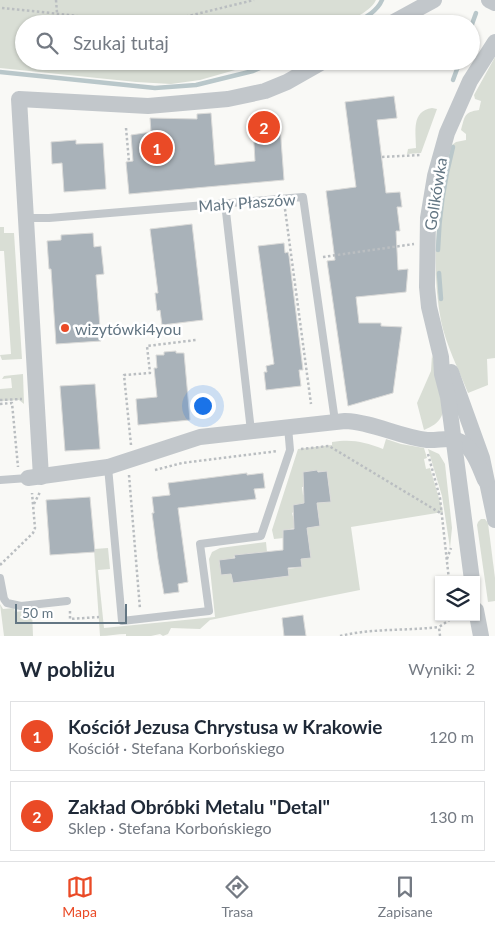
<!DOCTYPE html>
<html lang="pl">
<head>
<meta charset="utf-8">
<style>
	body { margin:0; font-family:Lato,sans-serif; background:#f6f6f7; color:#1f2937 }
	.controls { position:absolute; right:15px; bottom:15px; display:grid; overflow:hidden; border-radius:0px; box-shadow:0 1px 4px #0004 }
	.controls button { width:45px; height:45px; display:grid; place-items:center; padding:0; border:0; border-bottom:1px solid #e0e1e3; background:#fff; color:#1f2937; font:25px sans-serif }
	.scale { position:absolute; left:15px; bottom:12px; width:112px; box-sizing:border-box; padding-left:5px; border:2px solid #637683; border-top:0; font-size:14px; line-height:18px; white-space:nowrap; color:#637683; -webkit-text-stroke:4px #fff; paint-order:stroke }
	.you { position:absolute; left:202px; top:405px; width:18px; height:18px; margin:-12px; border:4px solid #fff; border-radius:50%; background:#1a73e8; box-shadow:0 0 0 8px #1a73e833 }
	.badge { display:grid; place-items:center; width:32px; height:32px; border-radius:50%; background:#ea4a26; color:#fff; font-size:16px; font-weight:700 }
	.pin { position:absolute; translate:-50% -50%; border:2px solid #fff; box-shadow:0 1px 5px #0006 }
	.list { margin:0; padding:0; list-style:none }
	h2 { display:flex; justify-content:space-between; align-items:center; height:65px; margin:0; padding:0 20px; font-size:21px }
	h2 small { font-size:16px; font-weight:400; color:#747a83 }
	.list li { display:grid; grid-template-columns:32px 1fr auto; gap:15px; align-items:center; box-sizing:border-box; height:70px; margin:0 10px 10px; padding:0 10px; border:1px solid #e0e1e3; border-radius:0px }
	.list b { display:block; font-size:19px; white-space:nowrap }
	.list p { margin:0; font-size:16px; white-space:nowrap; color:#747a83 }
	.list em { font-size:16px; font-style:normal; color:#747a83 }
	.icon { flex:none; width:28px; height:28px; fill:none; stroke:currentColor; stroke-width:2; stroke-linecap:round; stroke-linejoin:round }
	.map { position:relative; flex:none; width:495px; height:636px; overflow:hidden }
	.search { position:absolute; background:#fff; box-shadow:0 1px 4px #0004; left:15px; right:15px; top:15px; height:55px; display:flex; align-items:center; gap:12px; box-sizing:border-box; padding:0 18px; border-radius:28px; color:#747a83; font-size:19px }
	.sheet { height:225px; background:#fff }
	nav { display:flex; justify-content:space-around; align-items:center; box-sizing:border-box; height:70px; border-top:1px solid #e0e1e3; background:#fff; font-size:14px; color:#747a83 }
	nav a { display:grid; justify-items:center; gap:2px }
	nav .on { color:#ea4a26 }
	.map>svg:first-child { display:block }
	.green { fill:#d9ded5 }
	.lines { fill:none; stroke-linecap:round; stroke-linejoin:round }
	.stream { stroke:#b9c7ca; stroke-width:4.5 }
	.building { fill:#a9b2b9; stroke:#dbdbd9 }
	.path { stroke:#babec1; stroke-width:2.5; stroke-dasharray:2.5 2.5; stroke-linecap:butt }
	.service { stroke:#c2c7cb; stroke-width:8 }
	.minor { stroke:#c2c7cb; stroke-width:16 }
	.poi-dot { fill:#ea4a26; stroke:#fff; stroke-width:2 }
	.labels { text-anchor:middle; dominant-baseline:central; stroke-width:5; stroke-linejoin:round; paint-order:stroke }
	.street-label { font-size:16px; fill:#637683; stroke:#fff }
	.poi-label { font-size:16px; fill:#637683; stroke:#fff; text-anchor:start }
</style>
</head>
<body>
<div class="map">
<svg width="495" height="636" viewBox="0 0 495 636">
	<rect width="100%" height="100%" fill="#f9f9f6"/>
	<g class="green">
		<path d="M0 0H376C371 11 354 18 343 24H24V61H267L200 80 171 84 136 82 0 68Z"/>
		<path d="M495 57V358L487 359 488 385 468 393C459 370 446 345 441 321 430 262 437 202 452 145L456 142 466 140V134L461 130C465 116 464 112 479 110L481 101 475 99 474 95Z"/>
		<path d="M432 108 437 109 421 153 407 154 408 149 416 148C416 132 411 111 432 108Z"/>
		<polygon points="0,227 4,227 4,233 14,233 22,359 2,360 0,355 11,354 4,251 0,251"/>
		<path d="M432 355C436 368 446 403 442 415 439 423 431 427 424 430L417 403 431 371Z"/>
		<polygon points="23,374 24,404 19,400 0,401 0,389 12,388 11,378 2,379 4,376"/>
		<path d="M386 439 401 444 424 448 427 458 424 459 426 469 430 468 443 512 351 527 360 590 210 620 200 629 171 628 168 634 163 636 160 634 151 636H126V634C117 634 109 636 100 636L94 549 108 548 110 569 98 570 104 628 215 617 209 559 212 552 220 548 266 542 267 552 234 556 231 574 233 583 289 576 288 569 302 567 301 559 311 558 307 528 320 526 317 503 331 501 327 471 303 472 304 487H302L303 495H305L306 503 292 513 296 528 283 530 284 538 274 539 272 530 298 449 332 445V442C353 439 364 442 383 449Z"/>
		<polygon points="428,449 439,454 445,464 452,528 450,548 442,496"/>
		<polygon points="481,519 485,519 488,523 495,578 495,601 488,602 477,525 478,522"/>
		<polygon points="0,604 3,609 14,608 15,612 32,610 33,636 4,636"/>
	</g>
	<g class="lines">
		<g class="stream">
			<path d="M353 24C364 18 377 12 382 0"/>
			<polyline points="471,27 476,13"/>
			<polyline points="0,72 155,88 196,85 253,71 276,61"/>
			<polyline points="453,80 460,61"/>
			<path d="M438 250C439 214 444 181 453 147"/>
			<polyline points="439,273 441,299"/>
		</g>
	</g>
	<g class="building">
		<polygon points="394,96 397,118 377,120 386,193 400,192 402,207 397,207 400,231 396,231 398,270 408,269 406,292 356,297 359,323 381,323 381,326 402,327 393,393 348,406 327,261 335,260 326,191 356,187 345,102"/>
		<polygon points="211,113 215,165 255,161 253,127 280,126 284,180 129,194 126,162 133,161 131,135 151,132 150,118 197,119 197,114"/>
		<polygon points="76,140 76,144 103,143 106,189 64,192 62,163 52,164 51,142"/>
		<polygon points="192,224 203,320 162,325 160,310 157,311 155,293 158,293 150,229"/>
		<polygon points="93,233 94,247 101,246 104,274 96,275 101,341 56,344 51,269 49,269 47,241 61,240 61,235"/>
		<polygon points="284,243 285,253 288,252 289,256 303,370 299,370 301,386 266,390 264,372 267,372 266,366 274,364 258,246"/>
		<polygon points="176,351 176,353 184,353 190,420 138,425 136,399 157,397 154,368 157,368 156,355 164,355 164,352"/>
		<polygon points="95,384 100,449 65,451 60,386"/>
		<polygon points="317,470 318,472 327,471 331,502 317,503 320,526 307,528 311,558 301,559 302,567 288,568 289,576 233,583 231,574 221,575 219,560 235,558 234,555 283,550 283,530 294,529 293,505 304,503 303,472"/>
		<polygon points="247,473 247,475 263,473 265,488 254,489 256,499 178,508 188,582 178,584 179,592 164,594 158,559 152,513 154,513 152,497 170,495 168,483"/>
		<polygon points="90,497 95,552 50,555 46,500"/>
		<polygon points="303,615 306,636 284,636 282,618"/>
	</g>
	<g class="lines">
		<g class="path">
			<polyline points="56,0 57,13"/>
			<polyline points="2,8 70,15 106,21 143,22 176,19 254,0"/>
			<polyline points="126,128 129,162"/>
			<polyline points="382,157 421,155"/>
			<polyline points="285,209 311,404"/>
			<polyline points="323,257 414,244"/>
			<polyline points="0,400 22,399"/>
			<polyline points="0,404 12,403 18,467"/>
			<polyline points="131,445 124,375 150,373 147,346 196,340"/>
			<polyline points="301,449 329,446 442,514"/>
			<polyline points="428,454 440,498 449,580"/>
			<polyline points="155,470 182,463 278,451"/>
			<polyline points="129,475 140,609"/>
			<polyline points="34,504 40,492"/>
			<polyline points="447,559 451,548"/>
			<polyline points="0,565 33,533 35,528 32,493"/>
			<polyline points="70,611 70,619 99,617"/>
			<path d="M340 636C373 628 406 631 439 627"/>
			<polyline points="440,636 439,627 454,617"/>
		</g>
		<g class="service">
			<polyline points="225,203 251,431"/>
			<polyline points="26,218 49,218 303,197 335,421"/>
			<polyline points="108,467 122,621 209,611 200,544 261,536 290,450 288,427"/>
			<polyline points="0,480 28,478"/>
			<polyline points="0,578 4,599 7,603 21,606 67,601"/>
		</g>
		<g class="minor">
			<polyline points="489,0 495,3"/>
			<polyline points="390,24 434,0"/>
			<polyline points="451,372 482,458 495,520"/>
			<polyline points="41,477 19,99 148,106 228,99 265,91 287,82 324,61"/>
			<path d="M28 478 108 467 200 437 345 421C373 422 399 437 427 440 440 441 453 435 464 444 475 451 480 469 485 480"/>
			<polyline points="472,580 448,397 442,374 441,357 429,307 427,287 428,218 435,176 447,133 470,81 495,42"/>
			<polyline points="476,610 481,636"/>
		</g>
	</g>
	<circle class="poi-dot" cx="65" cy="328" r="5"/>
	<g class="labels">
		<g class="street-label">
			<text transform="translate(435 194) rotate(-81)">Golikówka</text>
			<text transform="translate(247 202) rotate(-4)">Mały Płaszów</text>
		</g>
		<g class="poi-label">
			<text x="75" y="328">wizytówki4you</text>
		</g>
	</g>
</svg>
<div class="controls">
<button><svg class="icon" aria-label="layers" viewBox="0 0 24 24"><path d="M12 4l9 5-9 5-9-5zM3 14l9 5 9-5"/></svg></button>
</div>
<div class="scale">50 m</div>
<div class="you"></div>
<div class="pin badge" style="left:157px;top:148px">1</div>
<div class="pin badge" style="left:264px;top:127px">2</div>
<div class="search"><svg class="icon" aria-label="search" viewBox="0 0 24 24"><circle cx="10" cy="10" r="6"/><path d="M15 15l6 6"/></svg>Szukaj tutaj</div>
</div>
<section class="sheet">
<h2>W pobliżu<small>Wyniki: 2</small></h2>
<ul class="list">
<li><span class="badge">1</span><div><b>Kościół Jezusa Chrystusa w Krakowie</b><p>Kościół · Stefana Korbońskiego</p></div><em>120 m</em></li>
<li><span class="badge">2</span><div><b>Zakład Obróbki Metalu &quot;Detal&quot;</b><p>Sklep · Stefana Korbońskiego</p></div><em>130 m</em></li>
</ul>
</section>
<nav>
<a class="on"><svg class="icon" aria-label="map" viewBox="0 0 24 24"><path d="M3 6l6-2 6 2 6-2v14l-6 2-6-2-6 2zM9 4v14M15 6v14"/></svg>Mapa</a>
<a><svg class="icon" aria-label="directions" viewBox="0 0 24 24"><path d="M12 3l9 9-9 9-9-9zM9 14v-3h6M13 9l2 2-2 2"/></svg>Trasa</a>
<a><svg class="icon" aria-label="saved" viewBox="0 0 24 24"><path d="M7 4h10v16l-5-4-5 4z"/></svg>Zapisane</a>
</nav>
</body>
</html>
